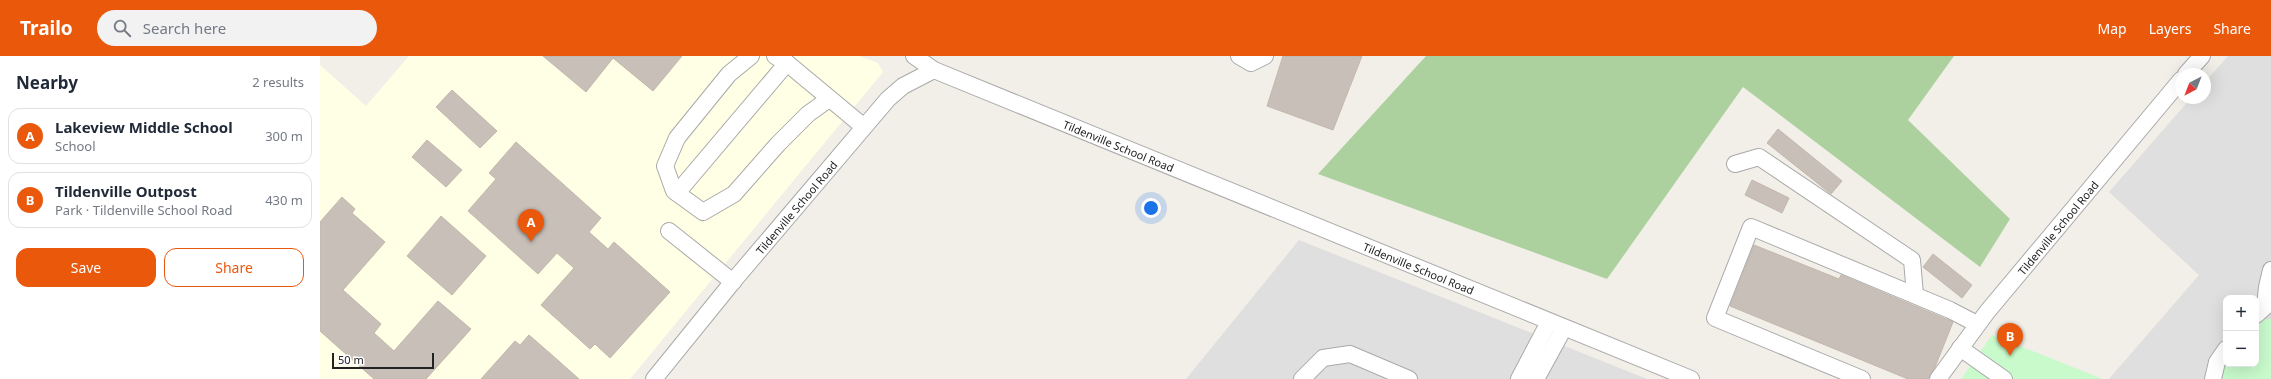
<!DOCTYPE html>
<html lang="en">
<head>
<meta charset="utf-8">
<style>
	body { margin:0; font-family:"Noto Sans",sans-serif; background:#f2f2f3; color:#1f2937 }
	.controls { position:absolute; right:12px; bottom:12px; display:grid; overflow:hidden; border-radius:8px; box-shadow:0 4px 16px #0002 }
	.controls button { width:36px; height:36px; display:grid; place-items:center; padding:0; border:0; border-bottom:1px solid #e0e1e3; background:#fff; color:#1f2937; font:20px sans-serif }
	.compass { position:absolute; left:1855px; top:12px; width:36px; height:36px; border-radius:50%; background:#fff; box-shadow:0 4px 16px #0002; rotate:222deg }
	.scale { position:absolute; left:12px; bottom:10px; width:102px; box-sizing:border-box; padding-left:4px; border:2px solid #222; border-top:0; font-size:11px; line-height:14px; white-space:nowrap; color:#222; -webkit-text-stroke:3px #fff; paint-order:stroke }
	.you { position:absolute; left:831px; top:152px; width:14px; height:14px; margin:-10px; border:3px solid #fff; border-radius:50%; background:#1a73e8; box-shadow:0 0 0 6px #1a73e833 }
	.badge { display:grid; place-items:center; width:26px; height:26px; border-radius:50%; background:#ea580c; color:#fff; font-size:13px; font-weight:700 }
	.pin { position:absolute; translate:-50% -33px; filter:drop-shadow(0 1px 2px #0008) }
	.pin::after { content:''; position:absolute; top:21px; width:14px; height:12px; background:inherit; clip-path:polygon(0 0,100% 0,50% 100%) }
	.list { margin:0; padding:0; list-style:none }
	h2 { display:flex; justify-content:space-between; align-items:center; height:52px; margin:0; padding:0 16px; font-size:17px }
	h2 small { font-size:13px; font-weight:400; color:#747a83 }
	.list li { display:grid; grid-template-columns:26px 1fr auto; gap:12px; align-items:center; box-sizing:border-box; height:56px; margin:0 8px 8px; padding:0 8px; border:1px solid #e0e1e3; border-radius:12px }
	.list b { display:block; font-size:15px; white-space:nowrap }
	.list p { margin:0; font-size:13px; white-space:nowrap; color:#747a83 }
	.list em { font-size:13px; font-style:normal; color:#747a83 }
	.actions { display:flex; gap:8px; padding:12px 16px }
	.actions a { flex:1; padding:9px 0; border:1px solid #ea580c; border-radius:12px; text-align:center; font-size:14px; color:#ea580c }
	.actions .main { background:#ea580c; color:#fff }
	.icon { flex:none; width:22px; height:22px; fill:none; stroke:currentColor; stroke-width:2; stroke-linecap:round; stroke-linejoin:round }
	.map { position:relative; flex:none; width:1951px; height:323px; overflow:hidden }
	header { display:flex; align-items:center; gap:24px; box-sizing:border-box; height:56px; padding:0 20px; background:#ea580c; color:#fff }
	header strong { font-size:19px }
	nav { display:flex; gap:22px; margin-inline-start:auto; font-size:14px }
	.search { width:280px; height:36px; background:#f2f2f3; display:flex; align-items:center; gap:10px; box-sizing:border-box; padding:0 14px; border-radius:22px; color:#747a83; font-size:15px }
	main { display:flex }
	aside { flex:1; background:#fff }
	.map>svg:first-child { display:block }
	.residential { fill:#e0dfdf; fill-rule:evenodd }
	.education { fill:#ffffe5 }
	.forest { fill:#add19e }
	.park { fill:#c8facc }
	.building { fill:#c7bfb8; stroke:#c4b6ab }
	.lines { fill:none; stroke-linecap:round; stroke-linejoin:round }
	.minor-casing { stroke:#a9a9a9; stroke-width:18 }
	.minor { stroke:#fff; stroke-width:16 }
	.labels { text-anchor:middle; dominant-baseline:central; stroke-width:4; stroke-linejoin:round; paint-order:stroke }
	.street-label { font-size:11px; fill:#222; stroke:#fff }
</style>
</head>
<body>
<header>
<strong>Trailo</strong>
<div class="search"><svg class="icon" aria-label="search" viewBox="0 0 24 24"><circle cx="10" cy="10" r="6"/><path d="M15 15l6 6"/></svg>Search here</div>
<nav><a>Map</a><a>Layers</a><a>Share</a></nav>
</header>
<main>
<aside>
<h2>Nearby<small>2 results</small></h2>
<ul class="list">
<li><span class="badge">A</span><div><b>Lakeview Middle School</b><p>School</p></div><em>300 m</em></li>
<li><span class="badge">B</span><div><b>Tildenville Outpost</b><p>Park · Tildenville School Road</p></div><em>430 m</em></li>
</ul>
<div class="actions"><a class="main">Save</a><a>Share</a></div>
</aside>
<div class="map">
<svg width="1951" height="323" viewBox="0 0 1951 323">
	<rect width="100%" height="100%" fill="#f2efe9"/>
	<g class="residential">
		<path d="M1908 0H1951V323H1789L1879 219 1789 136 1871 42H1885V26ZM1906 242H1936V308H1906Z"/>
		<polygon points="979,184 1327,323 866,323"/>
	</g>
	<polygon class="education" points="89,0 539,0 558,7 563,16 310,323 0,323 0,9 46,50"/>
	<polygon class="forest" points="1106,0 1634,0 1588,64 1690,163 1660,211 1423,31 1287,223 998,118"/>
	<g class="park">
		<polygon points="1944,263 1951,263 1951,323 1901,323 1906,306 1906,308 1936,308 1936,270 1940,264"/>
		<polygon points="1672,279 1783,323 1641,323"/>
	</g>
	<g class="building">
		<polygon points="223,0 362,0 333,35 293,2 266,36"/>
		<polygon points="963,0 1042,0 1013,74 947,50"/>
		<polygon points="132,34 177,75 160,92 116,51"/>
		<polygon points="1458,73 1522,125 1511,138 1447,87"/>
		<polygon points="107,84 142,114 126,131 92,101"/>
		<polygon points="196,86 281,162 269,176 288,193 294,186 350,236 290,302 275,288 270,293 221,249 254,212 237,197 218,218 148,155 176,123 169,117"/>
		<polygon points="1432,124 1469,142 1462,157 1425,139"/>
		<polygon points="22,141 35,153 32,157 65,186 23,234 61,268 54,277 74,295 118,245 151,273 106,323 54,323 0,275 0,166"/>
		<polygon points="121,160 166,200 132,239 87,200"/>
		<polygon points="1434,189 1519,223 1521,219 1633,266 1615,311 1608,323 1588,323 1410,250"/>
		<polygon points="1613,198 1652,229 1642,242 1603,211"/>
		<polygon points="209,279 232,299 259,323 161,323 195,285 200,289"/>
	</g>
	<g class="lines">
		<defs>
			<g id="minor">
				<polyline points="431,0 409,18 357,82 345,110 354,135 383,156 414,138 458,88 488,58 509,43"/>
				<polyline points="455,0 467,7 544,71"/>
				<path id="s1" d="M594 0 614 14 1371 323"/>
				<polyline points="919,0 931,7 945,0"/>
				<polyline points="1866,18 1882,0"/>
				<polyline points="1415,108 1439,101 1592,204 1595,239"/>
				<polyline points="357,137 467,7"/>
				<polyline points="349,175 413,226"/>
				<polyline points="1936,259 1945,251 1947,231 1951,214"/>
				<polyline points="1640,292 1684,323"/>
				<path id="s2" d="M334 323 415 223 568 43 583 30 614 14"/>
				<polyline points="982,323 1003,302 1030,298 1089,323"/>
				<polyline points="1199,323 1229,266"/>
				<polyline points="1216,323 1244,272"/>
				<polyline points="1542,323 1395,262 1431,171 1630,254 1657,268"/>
				<path id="s3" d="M1618 323 1667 256 1861 24"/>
				<polyline points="1893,323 1897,306 1906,293"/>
			</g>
		</defs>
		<use href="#minor" class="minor-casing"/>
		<use href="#minor" class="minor"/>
	</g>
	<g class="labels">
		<g class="street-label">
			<text stroke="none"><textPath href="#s1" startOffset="224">Tildenville School Road</textPath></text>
			<text stroke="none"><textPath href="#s2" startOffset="223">Tildenville School Road</textPath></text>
			<text stroke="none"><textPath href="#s3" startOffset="193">Tildenville School Road</textPath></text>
			<text stroke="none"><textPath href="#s1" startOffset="548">Tildenville School Road</textPath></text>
		</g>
	</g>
</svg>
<div class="controls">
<button>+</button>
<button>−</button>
</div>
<svg class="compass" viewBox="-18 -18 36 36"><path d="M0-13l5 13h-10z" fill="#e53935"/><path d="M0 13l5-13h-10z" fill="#747a83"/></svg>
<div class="scale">50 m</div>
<div class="you"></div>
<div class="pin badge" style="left:211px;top:186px">A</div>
<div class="pin badge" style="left:1690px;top:300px">B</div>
</div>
</main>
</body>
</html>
